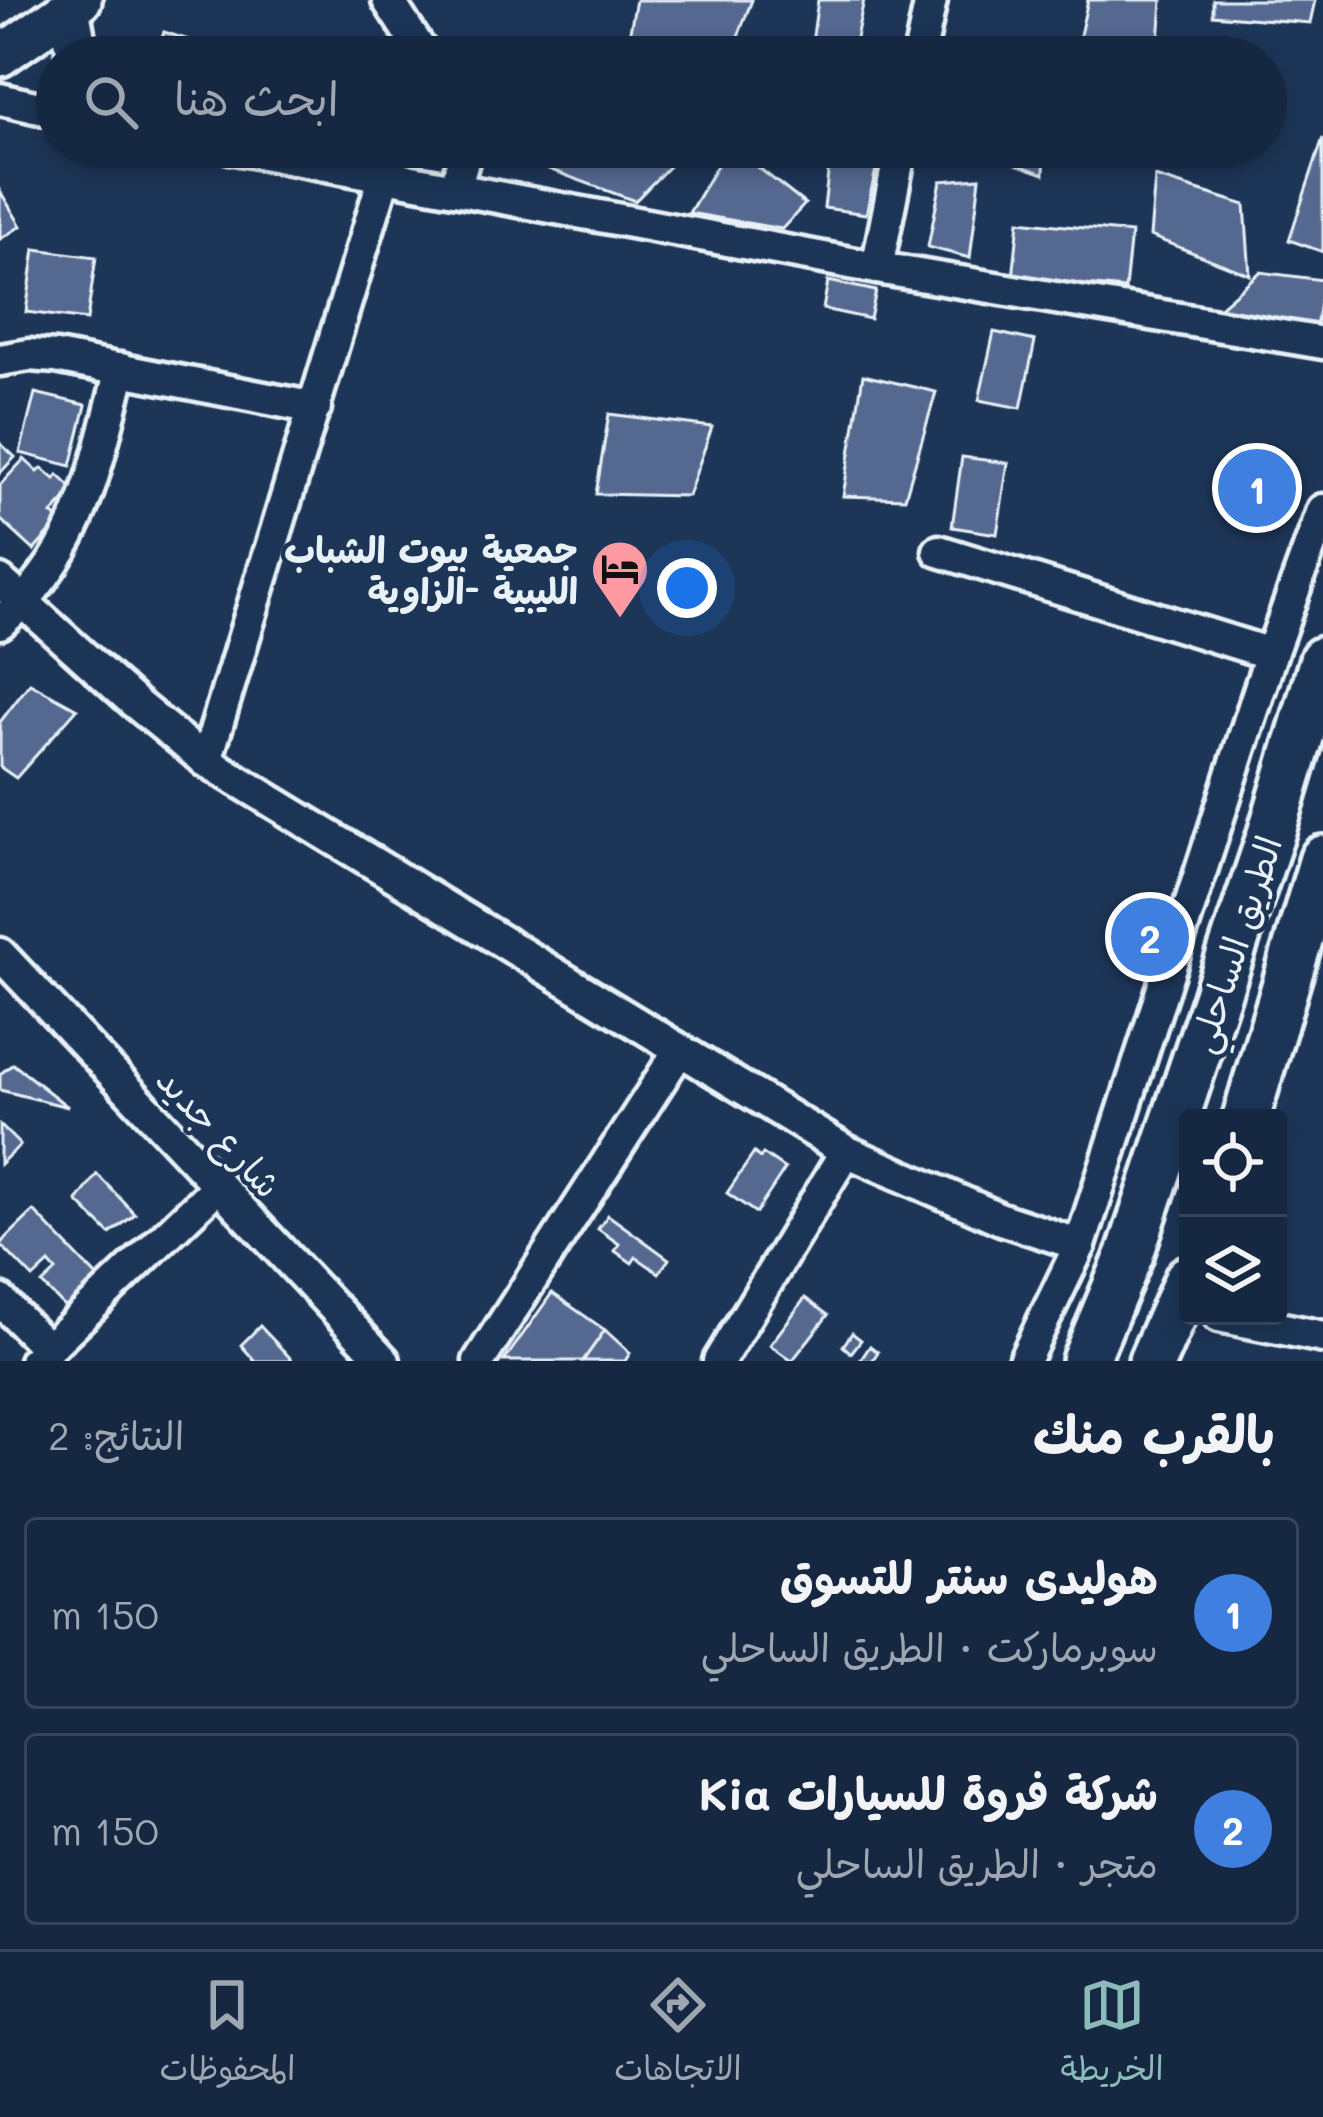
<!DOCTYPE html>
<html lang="ar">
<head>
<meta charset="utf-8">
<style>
	body { margin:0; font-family:Mali,"Playpen Sans Arabic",sans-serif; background:#1f3048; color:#f1f3f6; direction:rtl }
	.controls { position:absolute; right:36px; bottom:36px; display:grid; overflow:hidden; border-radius:12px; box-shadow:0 6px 18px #0003 }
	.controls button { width:108px; height:108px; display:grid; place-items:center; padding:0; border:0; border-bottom:3px solid #35445a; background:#162841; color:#f1f3f6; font:60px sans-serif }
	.you { position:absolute; left:687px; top:588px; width:42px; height:42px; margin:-30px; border:9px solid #fff; border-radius:50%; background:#1a73e8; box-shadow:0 0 0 18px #1a73e833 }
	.badge { display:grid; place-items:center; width:78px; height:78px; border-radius:50%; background:#8bbbb9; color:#fff; font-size:39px; font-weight:700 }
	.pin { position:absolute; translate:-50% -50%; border:6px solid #fff; box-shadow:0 3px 12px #0006 }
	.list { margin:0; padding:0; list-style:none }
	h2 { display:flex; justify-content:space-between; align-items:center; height:156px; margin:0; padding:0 48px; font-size:51px }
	h2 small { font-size:39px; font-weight:400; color:#9ea6b1 }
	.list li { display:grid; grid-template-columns:78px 1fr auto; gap:36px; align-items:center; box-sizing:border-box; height:192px; margin:0 24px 24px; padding:0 24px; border:3px solid #35445a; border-radius:12px }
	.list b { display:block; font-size:45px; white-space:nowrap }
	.list p { margin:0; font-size:39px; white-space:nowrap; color:#9ea6b1 }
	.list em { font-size:39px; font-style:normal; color:#9ea6b1 }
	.icon { flex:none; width:66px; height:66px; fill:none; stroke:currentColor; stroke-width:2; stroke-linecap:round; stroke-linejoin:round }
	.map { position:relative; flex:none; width:1323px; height:1361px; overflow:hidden; direction:ltr }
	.search { position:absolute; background:#162841; box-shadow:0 6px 18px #0003; left:36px; right:36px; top:36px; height:132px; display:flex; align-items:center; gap:30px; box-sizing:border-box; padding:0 42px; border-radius:66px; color:#9ea6b1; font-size:45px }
	.sheet { height:588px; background:#162841 }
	nav { display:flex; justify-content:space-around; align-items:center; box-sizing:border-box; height:168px; border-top:3px solid #35445a; background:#162841; font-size:33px; color:#9ea6b1 }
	nav a { display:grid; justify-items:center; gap:6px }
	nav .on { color:#8bbbb9 }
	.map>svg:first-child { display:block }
	.building { fill:#54678f; stroke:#e8f1f8; stroke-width:3 }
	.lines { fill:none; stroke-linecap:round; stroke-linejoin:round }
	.minor-casing { stroke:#e8f1f8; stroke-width:39 }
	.major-casing { stroke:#e8f1f8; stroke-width:48 }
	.highway-casing { stroke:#e8f1f8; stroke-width:54 }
	.minor { stroke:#1d3557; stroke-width:30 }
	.major { stroke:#1d3557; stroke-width:39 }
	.highway { stroke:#1d3557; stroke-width:45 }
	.labels { text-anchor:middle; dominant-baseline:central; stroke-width:9; stroke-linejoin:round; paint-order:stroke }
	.poi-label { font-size:36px; font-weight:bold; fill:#e8f1f8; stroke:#1d3557; text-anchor:end }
	.street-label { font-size:36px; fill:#e8f1f8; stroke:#1d3557 }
</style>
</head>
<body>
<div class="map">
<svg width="1323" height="1361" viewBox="0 0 1323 1361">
	<rect width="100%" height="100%" fill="#1d3557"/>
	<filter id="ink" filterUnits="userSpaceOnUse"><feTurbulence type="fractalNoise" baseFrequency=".00833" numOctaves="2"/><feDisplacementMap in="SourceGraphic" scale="24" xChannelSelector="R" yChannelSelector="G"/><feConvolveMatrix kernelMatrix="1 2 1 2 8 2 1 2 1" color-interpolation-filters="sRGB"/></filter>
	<g filter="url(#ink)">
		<g class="building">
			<polygon points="636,0 752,0 734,47 629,36"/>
			<polygon points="818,0 864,0 852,57 810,57"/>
			<polygon points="1088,0 1162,0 1158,57 1075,57"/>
			<polygon points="1213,0 1315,0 1310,23 1213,15"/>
			<polygon points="164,32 216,49 214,57 156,57"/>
			<polygon points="1323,138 1323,252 1289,240"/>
			<polygon points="515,147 688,147 635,201 505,153"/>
			<polygon points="728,147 732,147 805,204 782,229 689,213"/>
			<polygon points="831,147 881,147 866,214 824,208"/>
			<polygon points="967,147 1045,147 1044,174"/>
			<polygon points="1155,177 1245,205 1250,275 1150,236"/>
			<polygon points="980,178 970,258 928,247 941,181"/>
			<polygon points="0,191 21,226 0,239"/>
			<polygon points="1019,221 1131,233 1125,289 1013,278"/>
			<polygon points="35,249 96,257 87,320 26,312"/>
			<polygon points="1260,272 1323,280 1315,336 1215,311"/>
			<polygon points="828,281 876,291 870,319 823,309"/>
			<polygon points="994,332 1035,341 1021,408 979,400"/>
			<polygon points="863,375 936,392 905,498 843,496"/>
			<polygon points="35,393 86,405 71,466 20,453"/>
			<polygon points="609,414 712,427 688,496 596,494"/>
			<polygon points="0,443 15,457 0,473"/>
			<polygon points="962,457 1008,463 997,534 952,527"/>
			<polygon points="24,459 38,472 42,468 55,479 58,475 74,490 52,514 60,521 34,550 0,519 0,485"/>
			<polygon points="30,683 77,709 16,778 0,767 0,722"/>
			<polygon points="13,1064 68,1107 0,1090 0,1074"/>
			<polygon points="0,1125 20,1145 0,1164"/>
			<polygon points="754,1153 760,1158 763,1154 785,1169 756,1213 727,1193"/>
			<polygon points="97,1174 135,1214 110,1234 77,1201"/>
			<polygon points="34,1211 98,1278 66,1308 42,1284 56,1271 49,1263 33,1278 0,1244"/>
			<polygon points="608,1215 669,1259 659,1273 636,1257 632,1263 615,1251 619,1244 598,1229"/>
			<polygon points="552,1293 605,1330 583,1361 504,1361"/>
			<polygon points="805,1298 828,1315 792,1361 770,1345"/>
			<polygon points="260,1326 293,1361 255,1361 241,1345"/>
			<polygon points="605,1330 630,1353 625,1361 583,1361"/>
			<polygon points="852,1333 861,1340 851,1353 843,1346"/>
			<polygon points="870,1346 878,1352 872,1361 860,1361"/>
		</g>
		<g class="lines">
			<defs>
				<g id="minor">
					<polyline points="388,0 425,57"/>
					<polyline points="919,57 931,0"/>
					<polyline points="0,99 57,112"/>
					<polyline points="230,147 877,268 1323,343"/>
					<polyline points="455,189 467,147"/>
					<polyline points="877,268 901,147"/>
					<polyline points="0,360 29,355 56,357 315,408"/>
					<polyline points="939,551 1271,654"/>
					<polyline points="0,581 135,703 206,761 846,1151 1001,1219 1080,1245"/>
					<path d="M0 623C83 551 95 469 121 369"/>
					<polyline points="206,761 384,177"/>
					<polyline points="0,954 384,1361"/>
					<polyline points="0,1300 48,1349"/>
					<polyline points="1219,1316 1323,1337"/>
					<polyline points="35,1361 218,1186"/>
					<polyline points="479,1361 679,1051"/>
					<polyline points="719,1361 846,1151"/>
					<polyline points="1024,1361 1080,1245 1271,654 1323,510"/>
				</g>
				<g id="major">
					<polyline points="69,9 78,57"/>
					<polyline points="0,56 81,0"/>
				</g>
				<g id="highway">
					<polyline points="1246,1118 1323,859"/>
					<polyline points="1085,1361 1130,1254 1271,834 1323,660"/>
					<polyline points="1152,1361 1188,1279"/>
				</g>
			</defs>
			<use href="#minor" class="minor-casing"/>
			<use href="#major" class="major-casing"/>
			<use href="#highway" class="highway-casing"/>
			<use href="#minor" class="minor"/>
			<use href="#major" class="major"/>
			<use href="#highway" class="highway"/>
		</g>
	</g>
	<defs>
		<symbol id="hotel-pin" viewBox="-11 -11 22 30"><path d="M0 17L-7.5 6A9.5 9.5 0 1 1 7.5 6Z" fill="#ff9aa2" stroke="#1d3557"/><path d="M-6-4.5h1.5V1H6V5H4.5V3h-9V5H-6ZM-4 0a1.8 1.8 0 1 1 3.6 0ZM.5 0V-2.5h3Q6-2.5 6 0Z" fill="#111"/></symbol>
	</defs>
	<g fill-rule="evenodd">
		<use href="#hotel-pin" x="587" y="536" width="66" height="90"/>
	</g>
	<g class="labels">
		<g class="poi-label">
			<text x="578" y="548">جمعية بيوت الشباب<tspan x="578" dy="41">الليبية -الزاوية</tspan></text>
		</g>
		<g class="street-label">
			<text transform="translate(1234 944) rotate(-72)">الطريق الساحلي</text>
			<text transform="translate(220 1131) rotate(47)">شارع جديد</text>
		</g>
	</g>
</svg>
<div class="controls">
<button><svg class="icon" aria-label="locate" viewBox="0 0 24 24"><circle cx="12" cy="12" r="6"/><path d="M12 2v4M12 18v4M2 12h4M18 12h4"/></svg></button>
<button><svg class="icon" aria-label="layers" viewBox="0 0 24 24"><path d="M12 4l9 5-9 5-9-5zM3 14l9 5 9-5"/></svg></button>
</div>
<div class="you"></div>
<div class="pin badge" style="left:1257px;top:488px;background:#3f7fe0">1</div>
<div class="pin badge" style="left:1150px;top:937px;background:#3f7fe0">2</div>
<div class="search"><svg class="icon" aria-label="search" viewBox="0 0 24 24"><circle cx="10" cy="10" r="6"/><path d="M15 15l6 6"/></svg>ابحث هنا</div>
</div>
<section class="sheet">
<h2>بالقرب منك<small>النتائج: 2</small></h2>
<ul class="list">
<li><span class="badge" style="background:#3f7fe0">1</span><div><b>هوليدى سنتر للتسوق</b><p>سوبرماركت · الطريق الساحلي</p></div><em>150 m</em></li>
<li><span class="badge" style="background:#3f7fe0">2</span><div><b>شركة فروة للسيارات Kia</b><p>متجر · الطريق الساحلي</p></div><em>150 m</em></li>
</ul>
</section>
<nav>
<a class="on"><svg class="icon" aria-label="map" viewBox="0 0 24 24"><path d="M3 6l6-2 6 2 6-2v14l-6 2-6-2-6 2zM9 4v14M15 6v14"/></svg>الخريطة</a>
<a><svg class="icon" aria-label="directions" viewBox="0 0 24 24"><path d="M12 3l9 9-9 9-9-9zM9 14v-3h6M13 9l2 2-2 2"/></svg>الاتجاهات</a>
<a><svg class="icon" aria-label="saved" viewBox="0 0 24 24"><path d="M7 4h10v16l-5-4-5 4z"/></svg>المحفوظات</a>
</nav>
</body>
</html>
